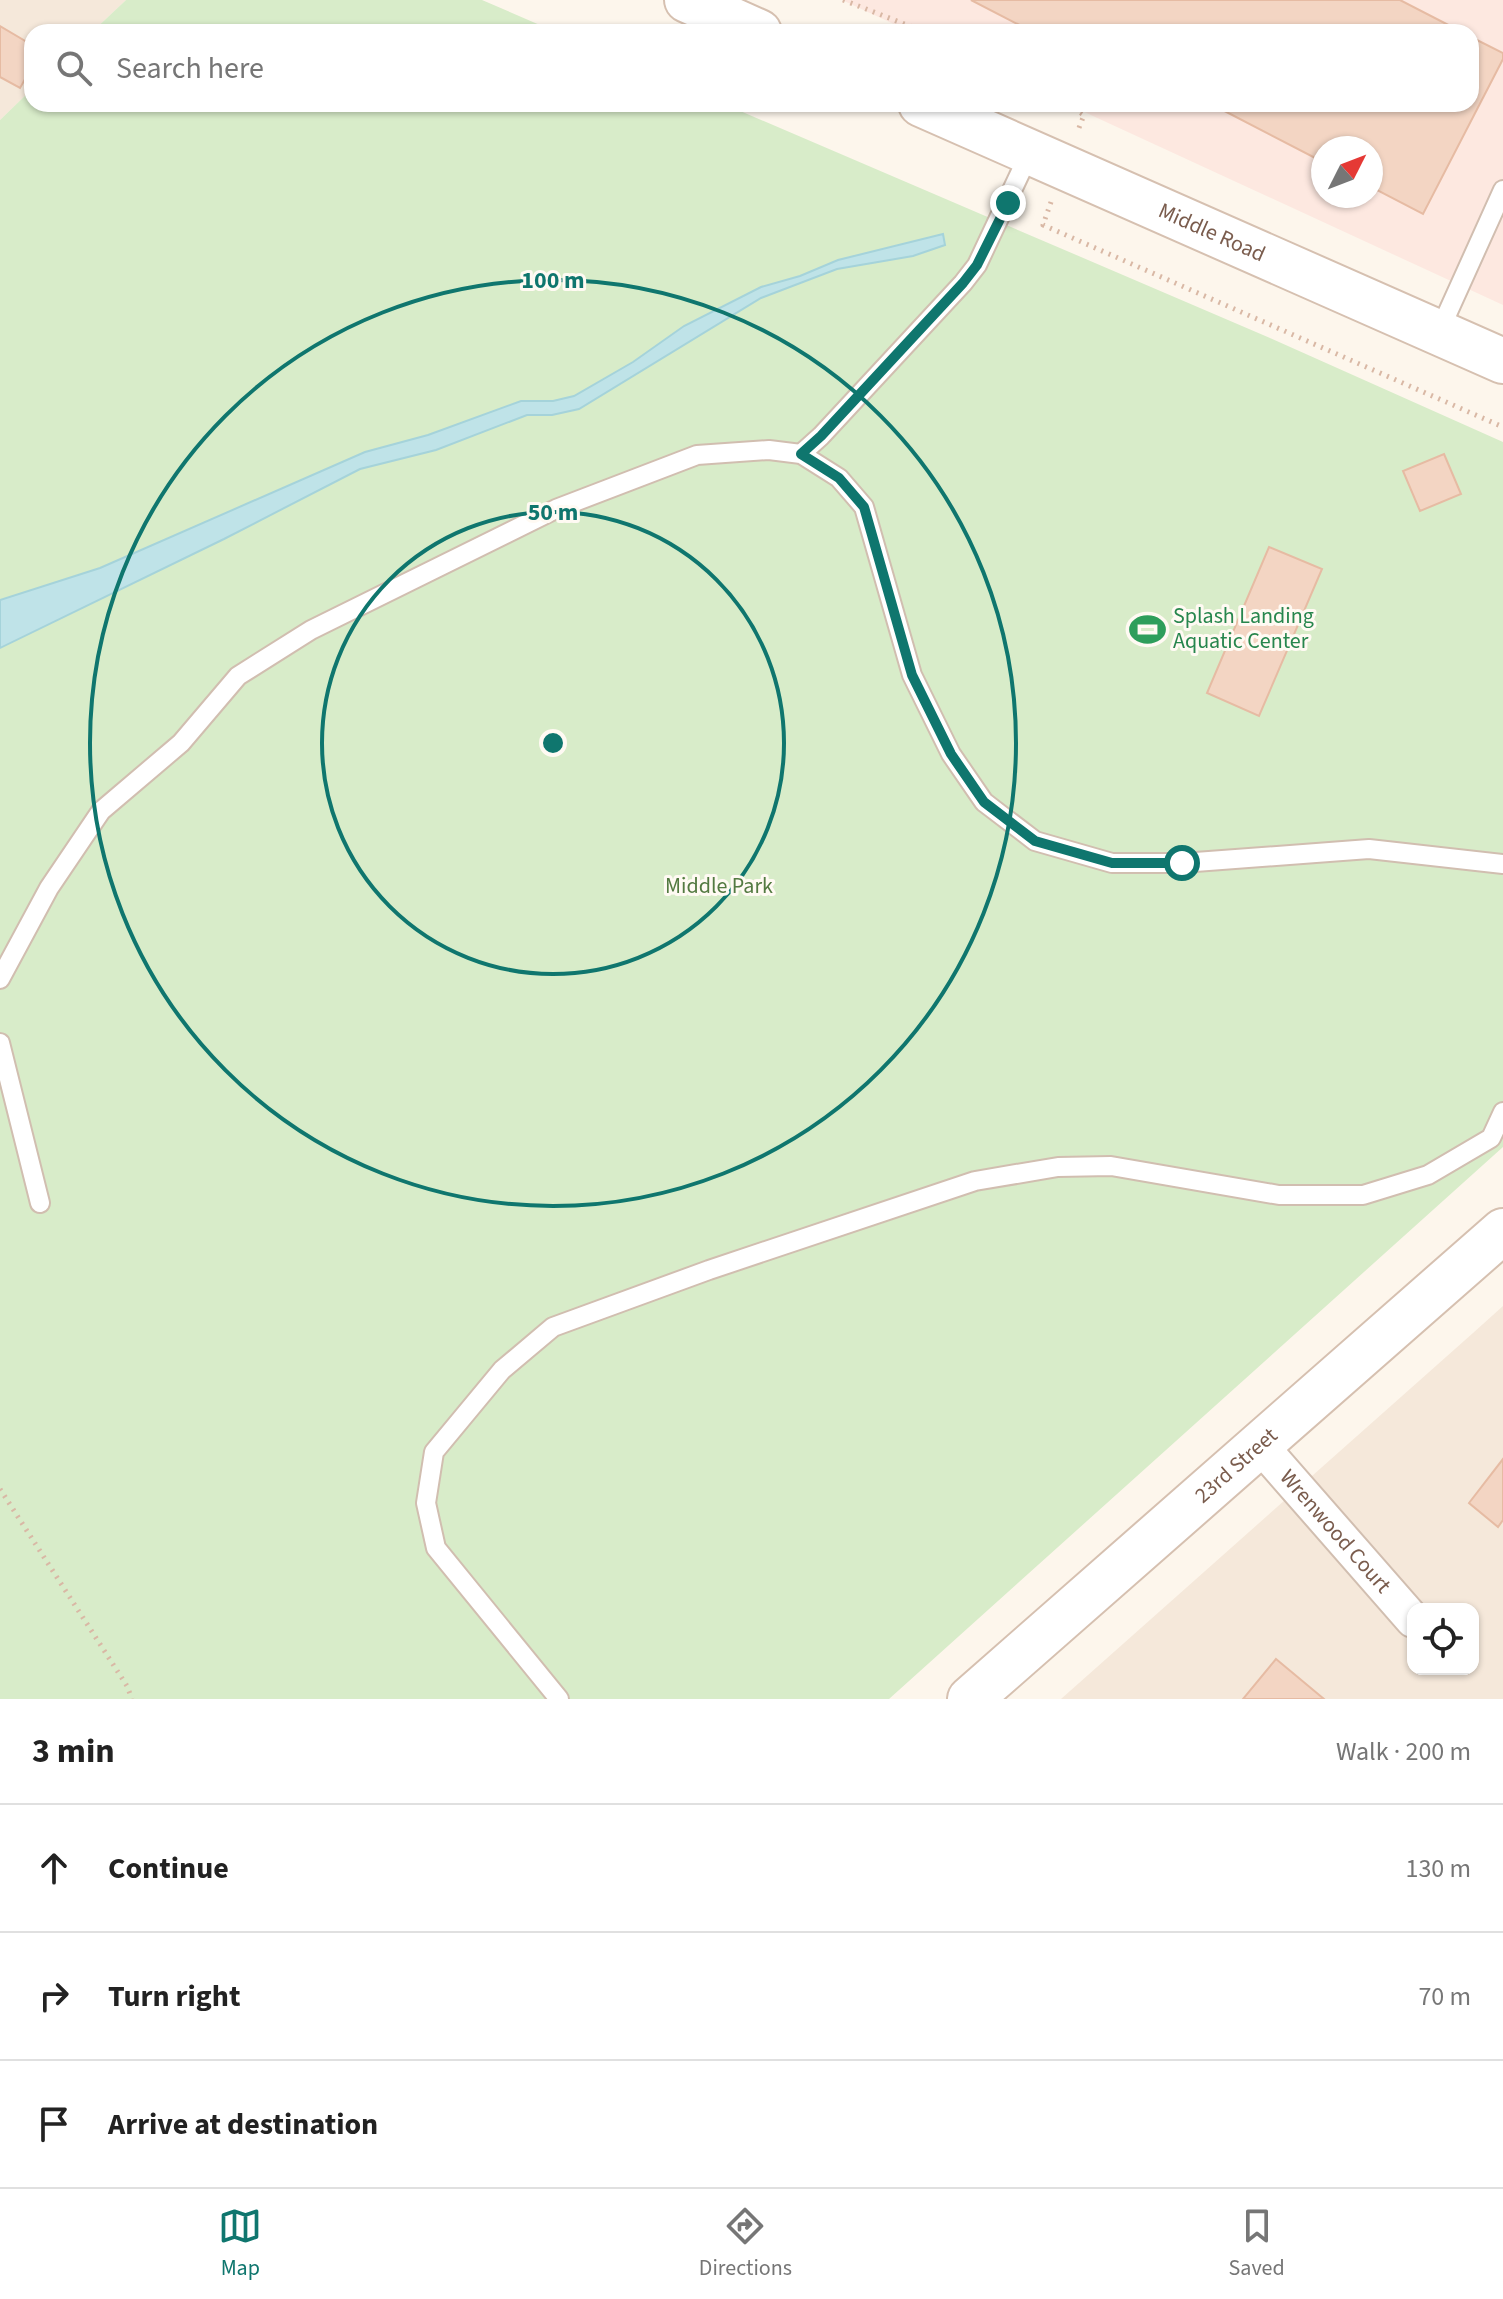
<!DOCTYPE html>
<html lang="en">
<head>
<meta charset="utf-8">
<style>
	body { margin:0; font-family:"Source Sans 3",sans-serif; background:#f2f2f2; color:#222 }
	.controls { position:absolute; right:24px; bottom:24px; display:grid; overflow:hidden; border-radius:16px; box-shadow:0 2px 6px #0004 }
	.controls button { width:72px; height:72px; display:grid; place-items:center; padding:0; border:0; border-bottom:2px solid #e0e0e0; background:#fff; color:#222; font:40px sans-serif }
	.compass { position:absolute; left:1311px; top:136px; width:72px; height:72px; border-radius:50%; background:#fff; box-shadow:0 2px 6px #0004; rotate:48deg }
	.stop { position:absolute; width:24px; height:24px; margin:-18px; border:6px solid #0f766e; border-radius:50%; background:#fff }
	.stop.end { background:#0f766e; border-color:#fff; box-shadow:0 2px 8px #0008 }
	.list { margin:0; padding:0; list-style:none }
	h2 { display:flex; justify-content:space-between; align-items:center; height:104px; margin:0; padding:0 32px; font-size:34px }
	h2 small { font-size:26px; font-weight:400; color:#767676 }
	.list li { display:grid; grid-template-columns:52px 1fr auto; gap:24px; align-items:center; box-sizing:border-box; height:128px; padding:0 32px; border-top:2px solid #e0e0e0 }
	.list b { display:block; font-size:30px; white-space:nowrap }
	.list em { font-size:26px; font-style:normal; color:#767676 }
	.icon { flex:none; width:44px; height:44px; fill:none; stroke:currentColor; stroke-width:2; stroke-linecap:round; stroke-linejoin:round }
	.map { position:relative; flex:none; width:1503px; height:1699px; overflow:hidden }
	.search { position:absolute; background:#fff; box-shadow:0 2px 6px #0004; left:24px; right:24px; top:24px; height:88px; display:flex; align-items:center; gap:20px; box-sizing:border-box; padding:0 28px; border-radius:24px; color:#767676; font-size:30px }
	.sheet { height:488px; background:#fff }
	nav { display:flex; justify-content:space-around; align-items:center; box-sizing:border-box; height:112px; border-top:2px solid #e0e0e0; background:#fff; font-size:22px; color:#767676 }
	nav a { display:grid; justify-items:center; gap:4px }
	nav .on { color:#0f766e }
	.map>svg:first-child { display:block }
	.residential { fill:#f5e8da; fill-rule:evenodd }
	.commercial { fill:#fde8e0; fill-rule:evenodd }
	.green { fill:#d8ecc9 }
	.water { fill:#bfe3e8; stroke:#a5d3da; stroke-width:2 }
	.building { fill:#f3d5c3; stroke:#e6bba3; stroke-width:2 }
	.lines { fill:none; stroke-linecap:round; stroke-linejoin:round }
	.lane-casing { stroke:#d1beb0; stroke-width:22 }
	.street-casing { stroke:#d1beb0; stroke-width:38 }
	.secondary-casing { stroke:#d6c0b0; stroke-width:48 }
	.path { stroke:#d9b8a5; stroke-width:5; stroke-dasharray:2 6; stroke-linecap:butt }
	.lane { stroke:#fff; stroke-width:18 }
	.street { stroke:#fff; stroke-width:34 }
	.secondary { stroke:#fff; stroke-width:44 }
	.route { stroke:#0f766e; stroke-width:10 }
	.ring { fill:none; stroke:#0f766e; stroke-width:4 }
	.labels { text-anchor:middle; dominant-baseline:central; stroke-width:6; stroke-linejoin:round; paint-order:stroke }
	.street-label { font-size:22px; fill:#7a5c4d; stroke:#fffaf3 }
	.leisure-label { font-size:22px; fill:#27864d; stroke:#fffaf3; text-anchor:start }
	.park-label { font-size:22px; fill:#537a41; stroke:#fffaf3 }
	.centre { fill:#0f766e; stroke:#fffaf3; stroke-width:4 }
	.ring-label { font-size:24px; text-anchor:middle; font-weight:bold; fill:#0f766e; stroke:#fffaf3; stroke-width:6; stroke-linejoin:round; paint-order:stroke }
</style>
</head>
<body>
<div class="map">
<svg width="1503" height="1699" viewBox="0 0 1503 1699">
	<rect width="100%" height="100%" fill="#fdf6ec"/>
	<g class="residential">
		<polygon points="0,0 126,0 92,32 32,32 32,89 0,120"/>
		<path d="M1503 1306V1699H1061L1473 1333ZM1413 1609H1473V1669H1413Z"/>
	</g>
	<path class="commercial" d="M842 0H1503V305L1067 104H1471V32H911ZM1323 148H1371V196H1323Z"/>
	<g class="green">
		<polygon points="126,0 482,0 556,32 92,32"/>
		<polygon points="32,89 32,104 724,104 1270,338 1503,442 1503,1147 889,1699 0,1699 0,120"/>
	</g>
	<polygon class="water" points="943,234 945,245 913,256 837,269 761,298 579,409 552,415 527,415 436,450 360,469 224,539 0,648 0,600 100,568 365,452 428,435 521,401 553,401 574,396 633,362 684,326 761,287 800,276 838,260"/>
	<g class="building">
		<polygon points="971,0 1400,0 1462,32 1033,32"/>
		<polygon points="0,26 32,45 32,67 20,88 0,77"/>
		<polygon points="1471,37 1503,53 1503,59 1423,214 1371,187 1371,148 1323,148 1323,162 1211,104 1471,104"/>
		<polygon points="1444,454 1461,494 1420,511 1403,471"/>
		<polygon points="1269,547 1322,569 1259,716 1207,693"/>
		<polygon points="1503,1459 1503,1520 1498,1527 1469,1503"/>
		<polygon points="1276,1659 1324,1699 1243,1699"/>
	</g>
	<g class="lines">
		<defs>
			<g id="lane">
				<polyline points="1438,334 1503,190"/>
				<polyline points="801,454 821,436 963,283 977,265 1030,152"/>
				<polyline points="0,979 49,888 101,811 181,743 238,676 311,630 556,509 697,455 769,450 801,454 839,478 864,507 912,675 951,754 984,802 1035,841 1112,863 1182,863 1369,849 1503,864"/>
				<polyline points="0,1043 40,1203"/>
				<polyline points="559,1699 436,1548 426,1503 434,1452 502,1370 553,1327 709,1270 975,1181 1058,1167 1111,1166 1279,1195 1363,1195 1428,1175 1491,1138 1503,1112"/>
			</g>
			<g id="street">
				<path id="s1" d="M1259 1444 1413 1620"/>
			</g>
			<g id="secondary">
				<polyline points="687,0 759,32"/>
				<path id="s2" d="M921 104 1503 361"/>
				<path id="s3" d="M970 1699 1503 1231"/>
			</g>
		</defs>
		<use href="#lane" class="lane-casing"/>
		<use href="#street" class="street-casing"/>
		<use href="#secondary" class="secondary-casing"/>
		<g class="path">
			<polyline points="843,0 925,32"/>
			<polyline points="1067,104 1084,115 1077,133"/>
			<polyline points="1051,202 1043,225 1503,427"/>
			<polyline points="0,1489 127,1686 132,1699"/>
		</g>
		<use href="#lane" class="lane"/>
		<use href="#street" class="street"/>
		<use href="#secondary" class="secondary"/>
	</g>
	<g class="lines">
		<polyline class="route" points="1008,203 977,265 963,283 821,436 801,454 839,478 864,507 912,675 951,754 984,802 1035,841 1112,863 1182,863"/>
	</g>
	<g class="ring">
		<circle cx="553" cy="743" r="231"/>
		<circle cx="553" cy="743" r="463"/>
	</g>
	<defs>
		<symbol id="stadium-bare" viewBox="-9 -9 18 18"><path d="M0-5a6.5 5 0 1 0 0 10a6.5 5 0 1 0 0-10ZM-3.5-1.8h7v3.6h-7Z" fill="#2e9e5b" stroke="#fffaf3" stroke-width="2.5" paint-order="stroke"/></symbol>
	</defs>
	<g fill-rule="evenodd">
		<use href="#stadium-bare" x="1122" y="604" width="51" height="51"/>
	</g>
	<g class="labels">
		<g class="street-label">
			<text stroke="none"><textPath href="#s2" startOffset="318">Middle Road</textPath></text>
			<text stroke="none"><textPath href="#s3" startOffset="354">23rd Street</textPath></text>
			<text stroke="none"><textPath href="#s1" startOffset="116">Wrenwood Court</textPath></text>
		</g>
		<g class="leisure-label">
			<text x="1173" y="616">Splash Landing<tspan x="1173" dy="25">Aquatic Center</tspan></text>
		</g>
		<g class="park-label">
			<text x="719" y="886">Middle Park</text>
		</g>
	</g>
	<circle cx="553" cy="743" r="12" class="centre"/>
	<g class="ring-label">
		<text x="553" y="288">100 m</text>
		<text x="553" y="520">50 m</text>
	</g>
</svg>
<div class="controls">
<button><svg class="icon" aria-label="locate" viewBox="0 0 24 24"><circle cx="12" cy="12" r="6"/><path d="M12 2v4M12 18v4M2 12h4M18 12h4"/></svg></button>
</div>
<svg class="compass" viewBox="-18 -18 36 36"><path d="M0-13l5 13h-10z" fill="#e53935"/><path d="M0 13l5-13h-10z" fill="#767676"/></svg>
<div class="stop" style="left:1182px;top:863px"></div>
<div class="stop end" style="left:1008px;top:203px"></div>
<div class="search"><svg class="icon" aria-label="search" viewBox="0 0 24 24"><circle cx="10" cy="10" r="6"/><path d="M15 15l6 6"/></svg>Search here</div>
</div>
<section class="sheet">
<h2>3 min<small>Walk · 200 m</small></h2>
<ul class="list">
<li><svg class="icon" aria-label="ahead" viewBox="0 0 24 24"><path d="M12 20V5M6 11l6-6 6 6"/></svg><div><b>Continue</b></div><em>130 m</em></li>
<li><svg class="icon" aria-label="right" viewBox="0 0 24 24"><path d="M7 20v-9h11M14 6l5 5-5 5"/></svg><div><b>Turn right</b></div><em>70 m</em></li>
<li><svg class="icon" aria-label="arrive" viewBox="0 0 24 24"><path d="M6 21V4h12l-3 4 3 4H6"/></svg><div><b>Arrive at destination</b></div></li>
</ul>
</section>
<nav>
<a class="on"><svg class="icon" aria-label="map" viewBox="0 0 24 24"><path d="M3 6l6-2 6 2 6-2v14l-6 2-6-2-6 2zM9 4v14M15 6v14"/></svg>Map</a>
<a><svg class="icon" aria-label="directions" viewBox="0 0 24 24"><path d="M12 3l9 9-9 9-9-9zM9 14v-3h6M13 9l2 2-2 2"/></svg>Directions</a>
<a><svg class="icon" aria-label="saved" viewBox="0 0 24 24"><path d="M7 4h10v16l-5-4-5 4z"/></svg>Saved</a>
</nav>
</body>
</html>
